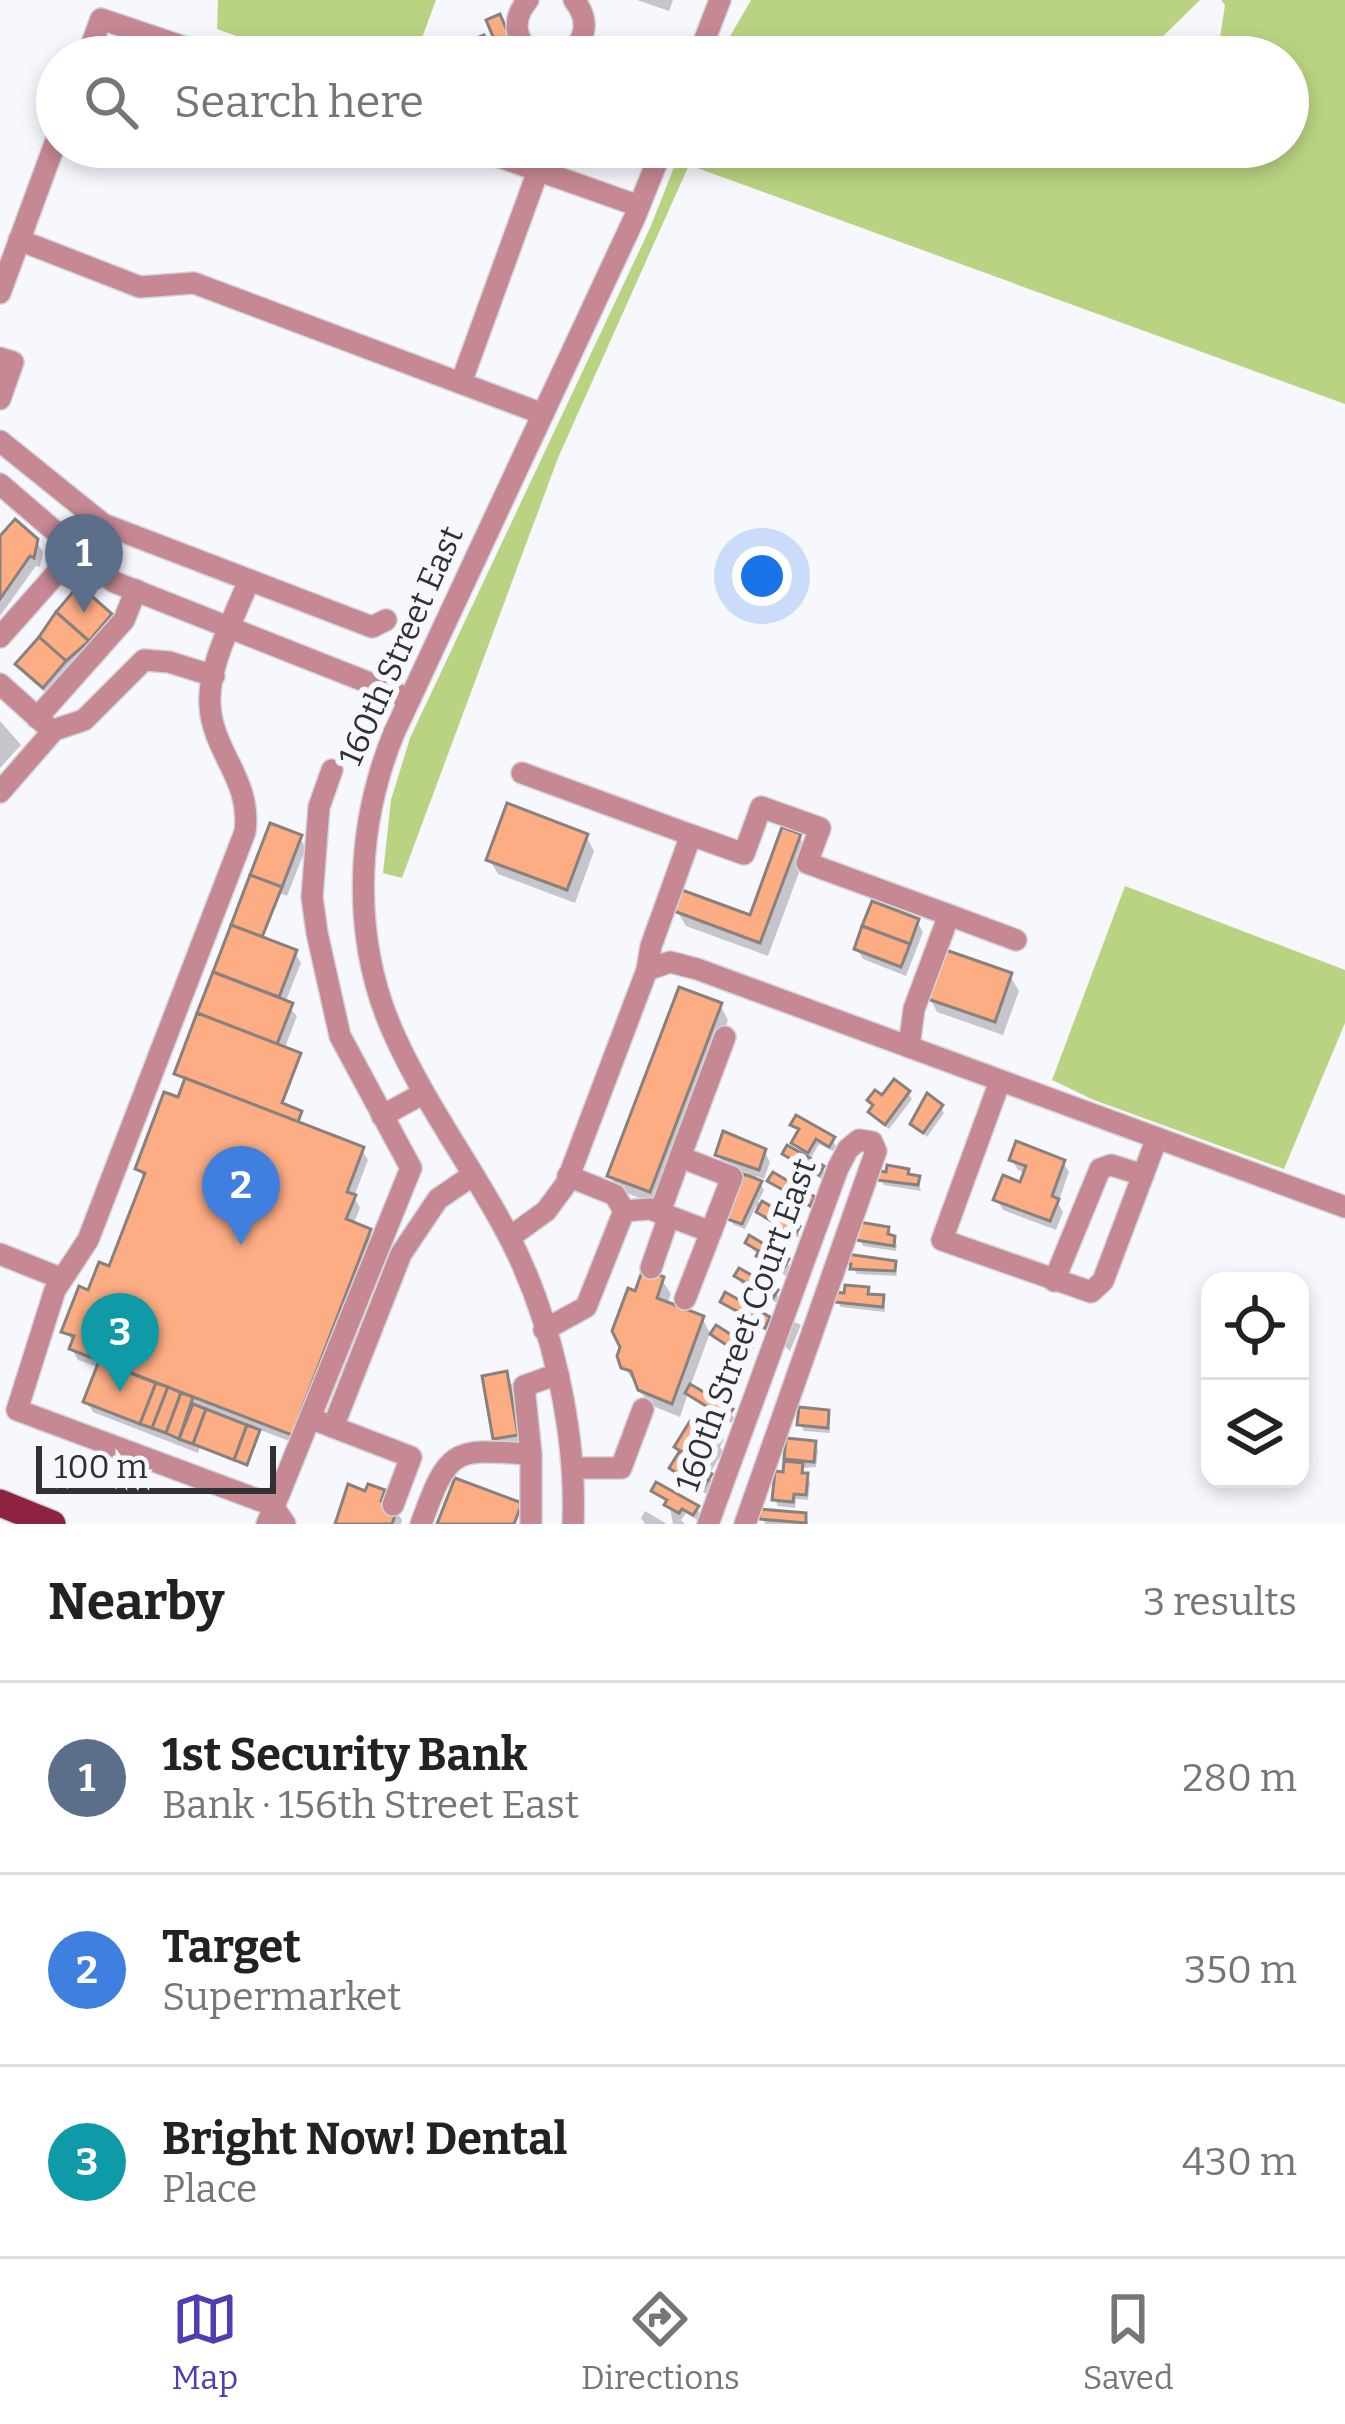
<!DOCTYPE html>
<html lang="en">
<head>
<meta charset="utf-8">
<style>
	body { margin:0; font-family:Bitter,serif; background:#f6f6f6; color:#222 }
	.controls { position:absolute; right:36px; bottom:36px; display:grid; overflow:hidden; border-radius:24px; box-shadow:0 6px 18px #0003 }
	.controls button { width:108px; height:108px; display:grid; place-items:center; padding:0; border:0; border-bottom:3px solid #e0e0e0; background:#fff; color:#222; font:60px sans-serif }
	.scale { position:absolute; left:36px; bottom:30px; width:240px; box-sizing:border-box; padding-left:12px; border:6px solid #313134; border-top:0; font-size:33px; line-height:42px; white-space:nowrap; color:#313134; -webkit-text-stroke:9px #f7f7fe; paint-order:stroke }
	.you { position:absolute; left:762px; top:576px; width:42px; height:42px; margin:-30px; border:9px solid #fff; border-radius:50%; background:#1a73e8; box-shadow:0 0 0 18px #1a73e833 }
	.badge { display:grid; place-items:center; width:78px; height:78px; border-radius:50%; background:#513cb3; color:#fff; font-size:39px; font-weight:700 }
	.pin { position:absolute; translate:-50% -99px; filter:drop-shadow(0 3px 6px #0008) }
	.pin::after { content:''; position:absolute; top:63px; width:42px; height:36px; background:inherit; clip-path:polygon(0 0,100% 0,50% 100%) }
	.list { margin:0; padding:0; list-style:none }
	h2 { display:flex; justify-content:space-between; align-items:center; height:156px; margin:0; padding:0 48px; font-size:51px }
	h2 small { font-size:39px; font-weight:400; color:#767676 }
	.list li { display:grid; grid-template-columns:78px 1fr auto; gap:36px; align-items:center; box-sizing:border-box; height:192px; padding:0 48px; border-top:3px solid #e0e0e0 }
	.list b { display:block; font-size:45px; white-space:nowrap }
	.list p { margin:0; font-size:39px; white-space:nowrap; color:#767676 }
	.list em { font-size:39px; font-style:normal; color:#767676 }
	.icon { flex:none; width:66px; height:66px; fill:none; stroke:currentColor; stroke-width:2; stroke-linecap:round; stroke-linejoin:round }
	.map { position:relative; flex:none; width:1345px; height:1524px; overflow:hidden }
	.search { position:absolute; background:#fff; box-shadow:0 6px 18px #0003; left:36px; right:36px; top:36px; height:132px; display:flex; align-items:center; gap:30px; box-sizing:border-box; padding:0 42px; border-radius:66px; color:#767676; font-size:45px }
	.sheet { height:732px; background:#fff }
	nav { display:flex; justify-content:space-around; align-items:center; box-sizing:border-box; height:168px; border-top:3px solid #e0e0e0; background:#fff; font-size:33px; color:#767676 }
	nav a { display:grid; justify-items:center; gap:6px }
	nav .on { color:#513cb3 }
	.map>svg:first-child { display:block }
	.green { fill:#bad382 }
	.shadow { fill:#0003 }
	.building { fill:#fdad84; stroke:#89817e; stroke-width:3 }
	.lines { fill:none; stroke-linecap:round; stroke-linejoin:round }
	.minor-casing { stroke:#d3d3da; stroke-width:24 }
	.major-casing { stroke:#d3d3da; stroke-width:30 }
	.minor { stroke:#c68892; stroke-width:21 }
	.major { stroke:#8e2241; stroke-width:27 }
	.labels { text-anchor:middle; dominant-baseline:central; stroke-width:12; stroke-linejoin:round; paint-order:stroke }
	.street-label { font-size:33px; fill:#313134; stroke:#f7f7fe }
</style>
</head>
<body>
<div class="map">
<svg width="1345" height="1524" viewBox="0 0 1345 1524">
	<rect width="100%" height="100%" fill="#f7f7fe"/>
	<g class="green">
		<polygon points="218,0 436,0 415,57 293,57 217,29"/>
		<polygon points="751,0 1200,0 1142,57 1072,57 1048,47 1037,51 1035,57 718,57"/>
		<polygon points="1221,0 1345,0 1345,404 689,165 558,458 402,878 383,873 391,800 410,738 650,228 682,147 1139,147 1177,158 1187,155 1189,147 1288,147 1288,57 1217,57 1225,5"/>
		<polygon points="1125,886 1345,970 1345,1023 1284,1169 1094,1100 1052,1080"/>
	</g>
	<g class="shadow">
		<polygon points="637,0 673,0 669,11"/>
		<polygon points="0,541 36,541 43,552 40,567 36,566 0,616"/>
		<polygon points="110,616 120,641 101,664 90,654 50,697 25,675 19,664"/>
		<polygon points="0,721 21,745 0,768"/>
		<polygon points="272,826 299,837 306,848 287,896 280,893 262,940 295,953 301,963 285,1003 297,1016 284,1050 300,1058 281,1106 300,1113 298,1125 362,1150 368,1160 354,1197 360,1208 353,1225 369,1231 375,1242 297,1444 255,1428 259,1434 247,1465 200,1447 198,1453 93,1412 87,1402 100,1368 78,1360 72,1349 74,1343 65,1331 111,1270 145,1180 138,1168 188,1079 177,1073"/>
		<polygon points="586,836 594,851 575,903 498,874 489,859"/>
		<polygon points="799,836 807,851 768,956 686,926 677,911 751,919"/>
		<polygon points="917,921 923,932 906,976 863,959 857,949"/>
		<polygon points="1010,976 1019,991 1003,1035 937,1012 929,997"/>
		<polygon points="720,1005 728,1020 658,1205 618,1190 610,1176"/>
		<polygon points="908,1093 912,1099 889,1129 875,1118 871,1112 883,1099"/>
		<polygon points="941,1107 944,1113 927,1137 913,1124"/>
		<polygon points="794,1125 832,1140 836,1146 833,1151 819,1144 809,1161 822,1168 826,1175 823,1180 789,1160 785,1154 803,1157 795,1143 800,1133"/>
		<polygon points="764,1151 770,1162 764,1179 756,1176 764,1190 758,1202 777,1213 795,1213 799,1238 794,1235 791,1240 779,1234 777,1226 763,1218 756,1206 745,1229 734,1225 730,1218 748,1173 724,1165 718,1154"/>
		<polygon points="1012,1160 1063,1162 1069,1172 1058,1203 1063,1212 1056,1230 1003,1210 997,1200 1022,1186 1026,1173 1018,1170"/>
		<polygon points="907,1171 911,1178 918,1179 921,1191 884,1185 880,1179"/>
		<polygon points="792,1173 806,1182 805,1187 791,1179"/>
		<polygon points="771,1181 813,1199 817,1205 814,1210 807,1206 804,1211 798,1208 795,1200"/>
		<polygon points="887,1230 897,1245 896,1251 863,1246 859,1239"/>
		<polygon points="748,1243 787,1261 790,1267 786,1276 763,1262"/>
		<polygon points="849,1263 894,1263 897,1276 857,1274"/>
		<polygon points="738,1276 776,1292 779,1298 777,1303 741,1283"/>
		<polygon points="662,1280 671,1294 667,1305 702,1318 710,1333 690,1387 730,1412 734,1418 731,1423 688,1393 680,1417 650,1405 624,1367 636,1295"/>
		<polygon points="867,1290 871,1297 882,1298 885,1312 841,1307 837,1301"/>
		<polygon points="724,1302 768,1319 772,1325 768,1332 755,1325 750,1342 737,1334 738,1328 749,1335 740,1320 742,1316"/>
		<polygon points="790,1320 801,1325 790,1351 782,1344"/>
		<polygon points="714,1334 750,1350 753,1357 750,1362"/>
		<polygon points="726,1360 740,1368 739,1373 725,1364"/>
		<polygon points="506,1375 512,1385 522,1445 502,1449 496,1438"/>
		<polygon points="828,1413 830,1433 804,1431 800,1424"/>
		<polygon points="718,1430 724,1440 720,1447 723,1451 709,1475 713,1482 706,1494 672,1469 682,1454 678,1447"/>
		<polygon points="788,1442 814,1444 818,1450 816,1467 802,1468 810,1482 808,1500 796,1499 795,1508 778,1506 775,1499 786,1475"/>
		<polygon points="655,1491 697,1508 700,1515 697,1520 686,1513 681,1520 685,1524 673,1524 669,1503"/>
		<polygon points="383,1492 402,1520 401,1524 339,1524 367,1495"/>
		<polygon points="645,1511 667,1524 645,1524 641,1518"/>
		<polygon points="805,1516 808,1524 765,1524 762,1518"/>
	</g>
	<g class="building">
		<polygon points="500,14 511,40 497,46 486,20"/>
		<polygon points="484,35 494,57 475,54 445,57 443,52"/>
		<polygon points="15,519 38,539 34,558 30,556 0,599 0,536"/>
		<polygon points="79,585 112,614 89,641 56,612"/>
		<polygon points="56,612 89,641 66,661 39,637"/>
		<polygon points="39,637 66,661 43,688 15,664"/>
		<polygon points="507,803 588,834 567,890 486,860"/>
		<polygon points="270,823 302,835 282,887 250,875"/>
		<polygon points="782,827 801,834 760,943 674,911 682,890 750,915"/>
		<polygon points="250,875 282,887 262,937 231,925"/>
		<polygon points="872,901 919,919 910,944 862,926"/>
		<polygon points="231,925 297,950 279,997 213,972"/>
		<polygon points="862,926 910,944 901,967 854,949"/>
		<polygon points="943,949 1012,973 995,1022 925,998"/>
		<polygon points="213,972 293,1003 277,1044 197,1013"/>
		<polygon points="679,987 722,1003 650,1192 607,1176"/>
		<polygon points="197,1013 301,1053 282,1103 302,1111 298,1122 174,1074"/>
		<polygon points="185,1078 364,1147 347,1192 356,1195 346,1219 371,1229 292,1435 69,1349 74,1336 61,1332 79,1286 88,1290 99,1262 109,1266 145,1173 135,1169 164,1092 178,1097"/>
		<polygon points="894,1079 910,1091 885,1125 868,1112 873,1105 867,1100 875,1090 882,1095"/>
		<polygon points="927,1093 943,1105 923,1133 910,1124"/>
		<polygon points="796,1115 835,1137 829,1147 816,1139 808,1153 791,1143 799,1129 790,1125"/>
		<polygon points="723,1131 766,1149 759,1170 715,1155"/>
		<polygon points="1016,1141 1065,1160 1052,1196 1059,1199 1050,1221 993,1200 1003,1175 1020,1182 1026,1166 1009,1160"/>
		<polygon points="787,1145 824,1166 819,1175 782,1154"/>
		<polygon points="887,1165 909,1169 908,1174 920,1176 918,1185 877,1180 878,1171 886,1172"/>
		<polygon points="773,1172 815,1197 810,1206 803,1202 800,1207 791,1202 794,1196 767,1181"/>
		<polygon points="744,1174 762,1181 742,1224 727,1219"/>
		<polygon points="780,1200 797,1210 791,1221 800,1226 796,1234 790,1231 787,1236 772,1228 775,1223 756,1212 762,1201 776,1209"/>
		<polygon points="859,1222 889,1227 888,1234 895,1236 894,1246 856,1240"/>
		<polygon points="749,1235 789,1259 782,1271 756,1256 759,1251 745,1243"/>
		<polygon points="847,1254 896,1261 895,1271 850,1269 851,1264 846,1263"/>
		<polygon points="739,1268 778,1290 773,1298 734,1276"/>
		<polygon points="643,1269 664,1277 657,1298 704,1316 672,1404 638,1390 631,1371 621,1368 617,1356 620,1347 612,1331 628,1288 635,1291"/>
		<polygon points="845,1285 869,1287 868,1294 884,1295 883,1307 834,1302 835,1292 844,1293"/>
		<polygon points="725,1292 770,1317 765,1328 752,1321 748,1326 737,1320 740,1313 720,1302"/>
		<polygon points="716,1325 752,1348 746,1358 710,1334"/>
		<polygon points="99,1361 156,1383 140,1424 83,1402"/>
		<polygon points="507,1371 518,1435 493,1439 482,1376"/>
		<polygon points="156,1383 168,1387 152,1428 140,1424"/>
		<polygon points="690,1384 733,1409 727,1419 685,1393"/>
		<polygon points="168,1387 181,1393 166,1433 152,1428"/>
		<polygon points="181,1393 193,1397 179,1439 166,1433"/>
		<polygon points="193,1404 206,1409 193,1444 179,1439"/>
		<polygon points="799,1407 829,1410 828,1428 797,1425"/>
		<polygon points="206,1409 247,1425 234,1460 193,1444"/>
		<polygon points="703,1417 720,1428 715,1436 719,1439 703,1465 674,1447 690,1421 698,1426"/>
		<polygon points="247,1425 260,1430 247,1465 234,1460"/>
		<polygon points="786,1438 816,1441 814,1462 784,1459"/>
		<polygon points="679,1452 712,1474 702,1490 669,1468"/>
		<polygon points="784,1461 803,1463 802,1473 808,1473 806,1495 794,1494 793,1502 772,1500 775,1471 783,1472"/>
		<polygon points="455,1478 522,1503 514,1524 437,1524"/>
		<polygon points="656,1482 699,1506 693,1515 682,1509 679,1513 664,1505 667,1500 651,1491"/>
		<polygon points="348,1484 365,1491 368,1484 385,1490 381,1501 398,1507 392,1524 335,1524"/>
		<polygon points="760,1509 806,1513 806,1523 759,1519"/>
	</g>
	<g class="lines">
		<defs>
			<g id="minor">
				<path d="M528 0C510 21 515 44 538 57"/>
				<polyline points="87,57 101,19 214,57"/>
				<path d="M563 57C586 44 591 21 574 0"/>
				<polyline points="698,57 720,0"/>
				<polyline points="471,147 639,206"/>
				<polyline points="19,240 140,287 194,283 543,414"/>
				<polyline points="0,293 57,138"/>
				<polyline points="0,358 13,362 0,399"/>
				<polyline points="461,383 538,171"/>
				<polyline points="0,441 103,524 372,627 386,620"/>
				<polyline points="0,484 114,582 410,699"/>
				<path d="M249 580C235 617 207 665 210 706 213 753 252 780 245 832L88 1240 55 1290 17 1410 272 1505 285 1524"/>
				<polyline points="0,637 78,549"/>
				<polyline points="0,684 48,727"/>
				<polyline points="37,718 124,620 136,590"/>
				<polyline points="0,792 54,730 84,720 144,660 169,662 214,676"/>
				<polyline points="691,835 744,854 761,807 820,828 807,863 949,915 914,1009 909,1047"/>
				<polyline points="949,915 1016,940"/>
				<polyline points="647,970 670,962 697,969 1345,1207"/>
				<polyline points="1000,1081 942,1240 1091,1292 1103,1281 1157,1138"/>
				<polyline points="382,1116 424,1093"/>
				<polyline points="680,1157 725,1037"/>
				<polyline points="624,1211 650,1209 711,1232 732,1177 680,1157 660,1212"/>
				<polyline points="510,1237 546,1211 566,1184 647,970 651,946 691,835 522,773"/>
				<polyline points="0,1254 60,1278"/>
				<polyline points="651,1268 669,1216"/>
				<polyline points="1054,1281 1100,1169 1111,1165 1143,1175"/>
				<polyline points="685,1299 711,1232"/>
				<polyline points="544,1330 586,1307 624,1211 615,1195 568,1176"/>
				<polyline points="320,1422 411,1457 393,1505"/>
				<polyline points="333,1427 401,1254 438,1199 473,1175"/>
				<polyline points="531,1454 524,1386 558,1374"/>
				<polyline points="573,1468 621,1468 643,1409"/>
				<polyline points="267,1524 411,1168 340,1036 317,933 312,897 319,807 332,770"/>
				<path d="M421 1524C449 1447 452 1449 531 1454V1524"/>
				<path d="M573 1524C577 1431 551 1315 507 1233 473 1169 429 1109 398 1043 351 946 354 831 394 733L634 219 663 147"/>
				<polyline points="708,1524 838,1168 848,1149 859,1140 872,1142 876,1151 745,1524"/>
			</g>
			<polyline id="major" points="0,1503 52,1524"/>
		</defs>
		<use href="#minor" class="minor-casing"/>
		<use href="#major" class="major-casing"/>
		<use href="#minor" class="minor"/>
		<use href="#major" class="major"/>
	</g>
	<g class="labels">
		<g class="street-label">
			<text transform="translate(401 646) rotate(-66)">160th Street East</text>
			<text transform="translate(746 1325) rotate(-70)">160th Street Court East</text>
		</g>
	</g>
</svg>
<div class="controls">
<button><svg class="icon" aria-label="locate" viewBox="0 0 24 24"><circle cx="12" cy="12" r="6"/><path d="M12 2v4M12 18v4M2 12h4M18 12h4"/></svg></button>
<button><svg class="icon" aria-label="layers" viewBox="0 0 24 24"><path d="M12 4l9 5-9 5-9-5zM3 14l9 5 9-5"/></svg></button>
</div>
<div class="scale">100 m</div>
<div class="you"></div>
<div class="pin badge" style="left:84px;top:613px;background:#5c6f8a">1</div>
<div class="pin badge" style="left:241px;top:1245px;background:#3f7fe0">2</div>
<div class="pin badge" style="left:120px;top:1392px;background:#0f9aa8">3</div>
<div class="search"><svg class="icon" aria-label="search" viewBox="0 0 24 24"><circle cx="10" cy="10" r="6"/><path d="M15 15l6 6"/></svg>Search here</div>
</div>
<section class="sheet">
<h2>Nearby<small>3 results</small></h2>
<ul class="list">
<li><span class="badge" style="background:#5c6f8a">1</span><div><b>1st Security Bank</b><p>Bank · 156th Street East</p></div><em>280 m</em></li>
<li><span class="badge" style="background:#3f7fe0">2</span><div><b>Target</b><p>Supermarket</p></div><em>350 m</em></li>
<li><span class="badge" style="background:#0f9aa8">3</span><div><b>Bright Now! Dental</b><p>Place</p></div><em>430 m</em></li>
</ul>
</section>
<nav>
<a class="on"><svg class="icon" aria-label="map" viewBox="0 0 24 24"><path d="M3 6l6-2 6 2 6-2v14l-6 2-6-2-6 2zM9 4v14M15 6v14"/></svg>Map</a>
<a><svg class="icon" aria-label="directions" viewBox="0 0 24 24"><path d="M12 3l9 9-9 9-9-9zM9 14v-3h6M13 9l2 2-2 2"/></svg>Directions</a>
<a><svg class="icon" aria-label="saved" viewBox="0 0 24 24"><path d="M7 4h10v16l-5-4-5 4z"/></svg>Saved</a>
</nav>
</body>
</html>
